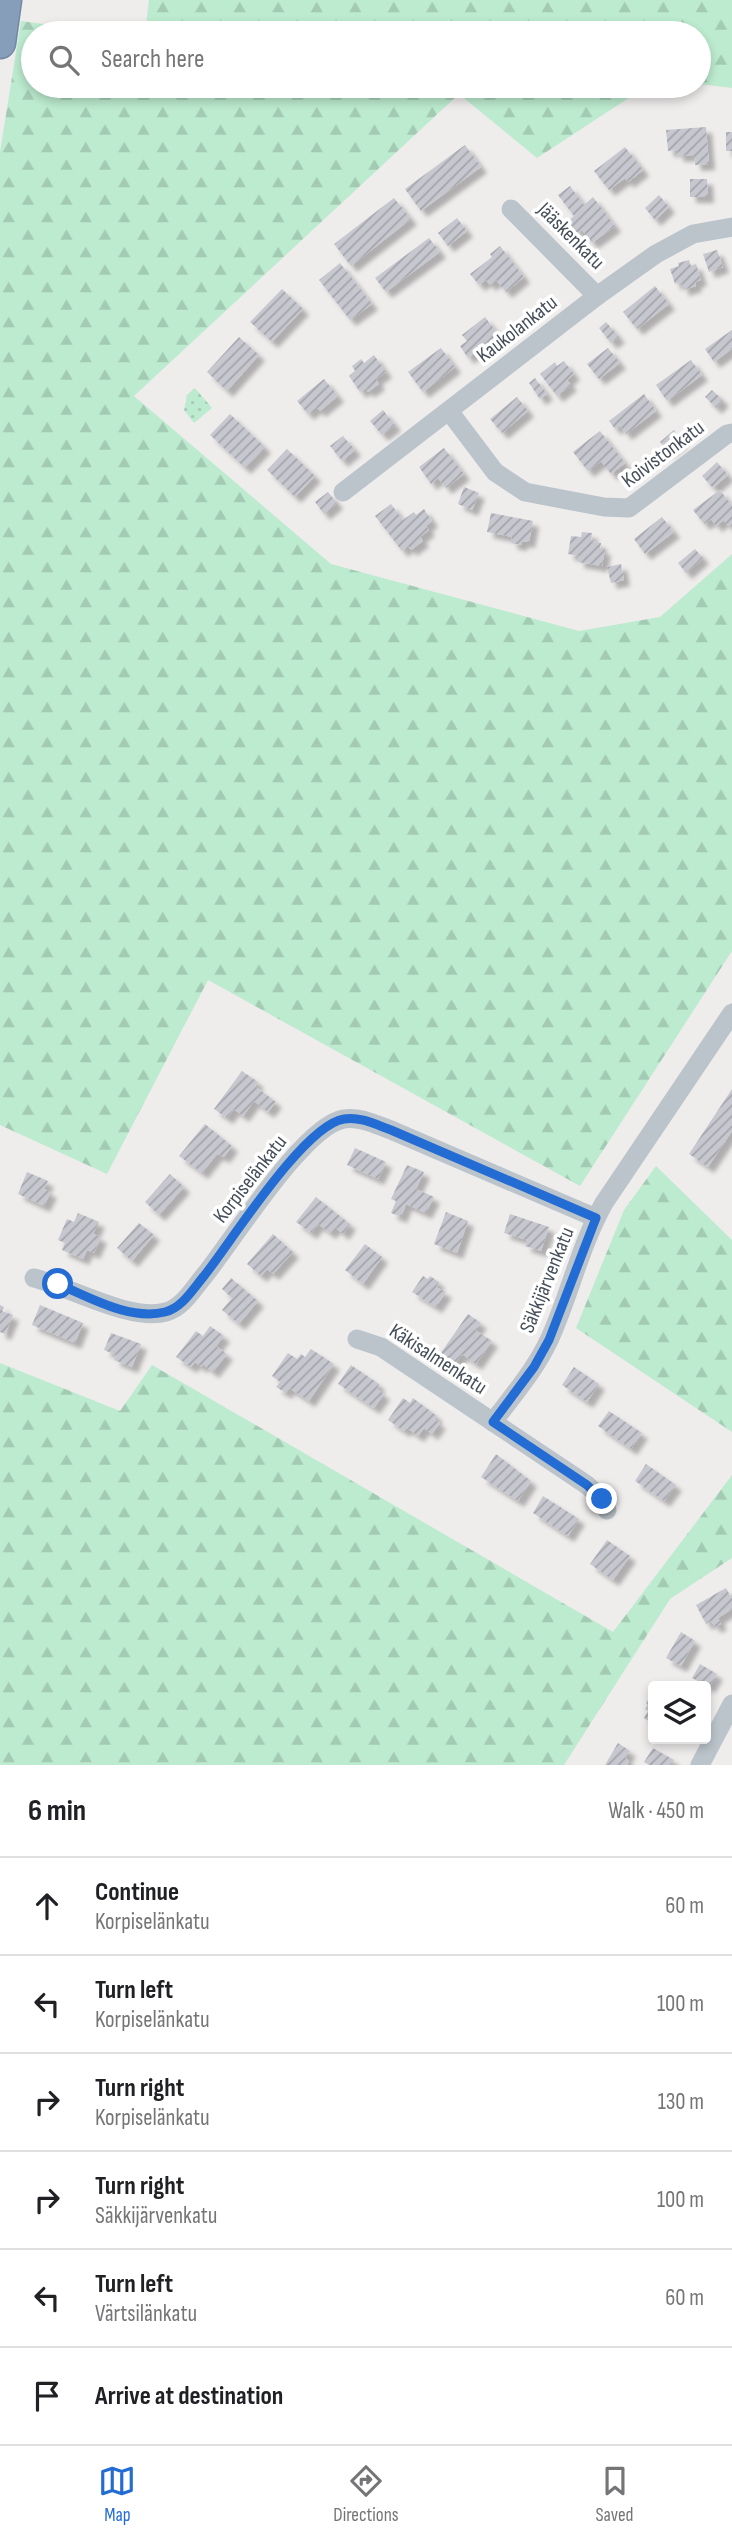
<!DOCTYPE html>
<html lang="en">
<head>
<meta charset="utf-8">
<style>
	body { margin:0; font-family:"Sofia Sans Condensed",sans-serif; background:#f6f6f6; color:#202124 }
	.controls { position:absolute; right:21px; bottom:21px; display:grid; overflow:hidden; border-radius:7px; box-shadow:0 4px 10px #0003 }
	.controls button { width:63px; height:63px; display:grid; place-items:center; padding:0; border:0; border-bottom:2px solid #e0e0e0; background:#fff; color:#202124; font:35px sans-serif }
	.stop { position:absolute; width:21px; height:21px; margin:-16px; border:5px solid #236cd3; border-radius:50%; background:#fff }
	.stop.end { background:#236cd3; border-color:#fff; box-shadow:0 2px 7px #0008 }
	.list { margin:0; padding:0; list-style:none }
	h2 { display:flex; justify-content:space-between; align-items:center; height:91px; margin:0; padding:0 28px; font-size:30px }
	h2 small { font-size:23px; font-weight:400; color:#757577 }
	.list li { display:grid; grid-template-columns:46px 1fr auto; gap:21px; align-items:center; box-sizing:border-box; height:98px; padding:0 28px; border-top:2px solid #e0e0e0 }
	.list b { display:block; font-size:26px; white-space:nowrap }
	.list p { margin:0; font-size:23px; white-space:nowrap; color:#757577 }
	.list em { font-size:23px; font-style:normal; color:#757577 }
	.icon { flex:none; width:38px; height:38px; fill:none; stroke:currentColor; stroke-width:2; stroke-linecap:round; stroke-linejoin:round }
	.map { position:relative; flex:none; width:732px; height:1765px; overflow:hidden }
	.search { position:absolute; background:#fff; box-shadow:0 4px 10px #0003; left:21px; right:21px; top:21px; height:77px; display:flex; align-items:center; gap:18px; box-sizing:border-box; padding:0 24px; border-radius:38px; color:#757577; font-size:26px }
	.sheet { height:679px; background:#fff }
	nav { display:flex; justify-content:space-around; align-items:center; box-sizing:border-box; height:98px; border-top:2px solid #e0e0e0; background:#fff; font-size:19px; color:#757577 }
	nav a { display:grid; justify-items:center; gap:4px }
	nav .on { color:#236cd3 }
	.map>svg:first-child { display:block }
	.forest { fill:url(#forest-firs) }
	.park { fill:url(#park-dots) }
	.building { fill:url(#building-hatch); filter:url(#shadow) }
	.lines { fill:none; stroke-linecap:round; stroke-linejoin:round }
	.highway-casing { stroke:#7289a5; stroke-width:33 }
	.minor { stroke:#bbc4cb; stroke-width:19 }
	.highway { stroke:#869eb9; stroke-width:30 }
	.route { stroke:#236cd3; stroke-width:9 }
	.labels { text-anchor:middle; dominant-baseline:central; stroke-width:7; stroke-linejoin:round; paint-order:stroke }
	.street-label { font-size:21px; fill:#464f59; stroke:#fff }
</style>
</head>
<body>
<div class="map">
<svg width="732" height="1765" viewBox="0 0 732 1765">
	<defs>
		<pattern id="forest-firs" width="22" height="20" patternUnits="userSpaceOnUse" patternTransform="scale(1.75)"><rect width="22" height="20" fill="#bcebcf"/><path d="M5 1l3.5 6h-7zM16 11l3.5 6h-7z" fill="#a3cbb4"/></pattern>
		<pattern id="park-dots" width="8" height="8" patternUnits="userSpaceOnUse" patternTransform="scale(1.75)"><rect width="8" height="8" fill="#bcebcf"/><path d="M2 2h.1M6 6h.1" fill="none" stroke="#a3cbb4" stroke-width="1.8" stroke-linecap="round"/></pattern>
		<pattern id="building-hatch" width="6" height="6" patternUnits="userSpaceOnUse" patternTransform="scale(1.75)"><rect width="6" height="6" fill="#c7c8cf"/><path d="M-1 1l2-2M0 6l6-6M5 7l2-2" fill="none" stroke="#a3a5ab"/></pattern>
		<filter id="shadow"><feDropShadow dx="6" dy="6" stdDeviation="2" flood-color="#0004"/></filter>
	</defs>
	<rect width="100%" height="100%" fill="#efecec"/>
	<g class="forest">
		<polygon points="149,0 732,0 732,88 699,84 699,33 145,33"/>
		<polygon points="21,21 109,33 33,33 33,86 647,86 537,158 459,94 134,396 331,564 579,631 660,617 732,554 732,951 580,1186 208,980 107,1174 0,1125 0,152"/>
		<polygon points="656,1166 732,1240 732,1432 576,1328 624,1210"/>
		<polygon points="0,1363 120,1411 152,1365 613,1632 732,1475 732,1558 670,1599 564,1765 0,1765"/>
	</g>
	<polygon class="park" points="195,388 212,408 194,423 184,410 187,395"/>
	<g class="building">
		<polygon points="706,127 709,164 695,165 694,155 678,156 677,150 668,151 666,130"/>
		<rect x="726" y="132" width="6" height="19"/>
		<polygon points="465,145 481,167 421,211 405,189"/>
		<polygon points="625,147 643,170 628,182 625,178 609,190 594,171"/>
		<polygon points="690,179 707,179 708,197 690,197"/>
		<polygon points="570,186 584,205 593,197 615,226 592,243 582,230 578,234 568,221 574,216 558,195"/>
		<polygon points="659,195 669,207 655,220 645,208"/>
		<polygon points="394,198 411,219 351,266 334,244"/>
		<polygon points="457,218 467,231 448,246 438,233"/>
		<polygon points="429,238 440,252 386,292 375,278"/>
		<polygon points="500,246 524,277 506,292 496,280 490,285 486,280 479,285 470,274 492,257 490,254"/>
		<polygon points="717,250 723,267 709,272 703,254"/>
		<polygon points="689,260 691,266 696,264 701,280 695,282 696,286 683,290 681,282 675,284 670,269 679,266 678,263"/>
		<polygon points="340,263 372,304 350,320 319,280"/>
		<polygon points="655,286 669,304 637,329 623,312"/>
		<polygon points="282,289 303,309 272,342 250,322"/>
		<polygon points="485,317 498,334 468,358 460,346 467,341 462,335"/>
		<polygon points="606,322 619,337 611,343 599,328"/>
		<polygon points="732,330 732,349 714,362 705,349"/>
		<polygon points="239,337 259,355 227,391 207,372"/>
		<polygon points="441,348 455,367 423,392 408,372"/>
		<polygon points="608,348 620,363 599,379 587,364"/>
		<polygon points="374,355 386,372 376,379 379,384 368,392 366,388 360,392 349,376 355,371 352,366 361,359 364,363"/>
		<polygon points="691,360 702,375 667,401 656,385"/>
		<polygon points="564,361 574,374 567,380 571,385 557,396 540,374 555,362 557,366"/>
		<polygon points="535,378 547,394 540,399 529,383"/>
		<polygon points="324,379 338,396 320,411 316,407 308,414 297,401"/>
		<polygon points="712,390 723,400 716,408 705,397"/>
		<polygon points="644,394 656,411 626,434 619,425 615,429 609,421"/>
		<polygon points="517,397 528,411 502,433 490,419"/>
		<polygon points="383,410 395,425 382,435 370,421"/>
		<polygon points="230,414 265,447 245,468 210,435"/>
		<polygon points="674,430 682,441 668,452 660,442"/>
		<polygon points="600,431 625,463 611,474 601,461 588,471 573,452"/>
		<polygon points="343,436 355,450 342,461 330,446"/>
		<polygon points="444,448 464,474 446,488 438,478 431,484 419,467"/>
		<polygon points="287,449 315,476 295,497 267,470"/>
		<polygon points="717,462 728,475 713,488 702,476"/>
		<polygon points="464,487 479,493 472,510 458,504"/>
		<polygon points="720,490 732,506 732,523 728,526 724,520 716,526 711,519 704,524 693,510"/>
		<polygon points="328,492 337,503 324,514 315,502"/>
		<polygon points="391,504 403,520 414,512 416,515 424,509 432,521 426,526 429,530 420,537 423,541 411,550 408,546 402,551 375,516"/>
		<polygon points="491,513 533,521 529,542 522,541 521,545 511,543 512,537 487,532"/>
		<polygon points="662,517 674,532 645,554 634,539"/>
		<polygon points="582,532 592,533 591,541 601,543 600,549 605,549 602,566 578,562 579,556 568,554 571,536 581,537"/>
		<polygon points="695,549 703,558 686,573 678,563"/>
		<polygon points="621,564 624,580 611,583 607,567"/>
		<polygon points="242,1071 258,1082 255,1086 276,1102 268,1112 254,1101 243,1116 234,1109 227,1118 214,1109"/>
		<polygon points="732,1089 732,1131 708,1167 689,1154"/>
		<polygon points="205,1124 232,1146 224,1157 217,1154 202,1173 179,1156"/>
		<polygon points="355,1148 386,1162 378,1179 347,1165"/>
		<polygon points="407,1165 424,1172 416,1189 434,1197 426,1213 406,1204 401,1217 391,1213 396,1201 391,1199"/>
		<polygon points="27,1172 48,1181 44,1189 51,1192 44,1206 18,1194"/>
		<polygon points="170,1174 184,1187 159,1215 145,1202"/>
		<polygon points="316,1197 350,1224 343,1234 335,1227 330,1233 318,1224 311,1233 296,1222"/>
		<polygon points="446,1212 468,1221 457,1253 434,1244"/>
		<polygon points="78,1213 99,1222 93,1234 101,1237 94,1253 87,1250 83,1259 62,1250 65,1243 58,1240 67,1219 74,1222"/>
		<polygon points="510,1214 549,1227 541,1251 525,1246 527,1240 504,1233"/>
		<polygon points="139,1223 154,1235 132,1261 117,1248"/>
		<polygon points="273,1234 293,1252 273,1274 267,1269 261,1276 247,1264"/>
		<polygon points="365,1244 382,1257 363,1284 345,1270"/>
		<polygon points="423,1276 428,1279 430,1276 439,1282 436,1287 446,1292 436,1307 412,1292"/>
		<polygon points="231,1278 258,1301 239,1324 222,1310 232,1298 222,1289"/>
		<polygon points="0,1305 4,1307 2,1311 13,1315 5,1334 0,1332"/>
		<polygon points="40,1305 83,1323 75,1343 32,1325"/>
		<polygon points="468,1314 481,1323 475,1330 492,1341 476,1364 462,1354 455,1364 440,1354"/>
		<polygon points="210,1326 224,1336 216,1346 227,1354 213,1372 203,1364 201,1367 195,1362 191,1367 176,1357 196,1331 203,1336"/>
		<polygon points="111,1333 141,1344 132,1367 114,1360 116,1355 104,1350"/>
		<polygon points="311,1349 334,1364 309,1401 289,1388 286,1393 276,1387 280,1382 272,1376 288,1353 297,1359 301,1354 305,1357"/>
		<polygon points="351,1365 379,1384 377,1389 384,1394 374,1408 338,1384"/>
		<polygon points="574,1367 599,1384 587,1402 562,1385"/>
		<polygon points="403,1398 410,1403 413,1398 437,1416 434,1419 440,1423 432,1434 424,1428 418,1436 407,1428 404,1431 388,1420"/>
		<polygon points="609,1411 642,1433 631,1449 598,1426"/>
		<polygon points="496,1454 531,1481 518,1501 481,1477"/>
		<polygon points="646,1464 676,1485 664,1501 635,1481"/>
		<polygon points="543,1496 579,1519 568,1536 533,1513"/>
		<polygon points="607,1540 630,1556 613,1580 590,1564"/>
		<polygon points="726,1588 732,1599 732,1609 718,1618 721,1624 715,1627 711,1621 706,1624 696,1605"/>
		<polygon points="681,1632 695,1641 681,1666 666,1658"/>
		<polygon points="700,1664 717,1674 709,1687 692,1678"/>
		<polygon points="650,1696 653,1698 653,1724 644,1718 648,1711 645,1709 648,1705 646,1703"/>
		<polygon points="618,1743 630,1751 625,1758 629,1761 627,1765 605,1765"/>
		<polygon points="653,1748 674,1760 671,1765 649,1765 644,1762"/>
	</g>
	<g class="lines">
		<defs>
			<polyline id="highway" points="0,43 6,0"/>
		</defs>
		<use href="#highway" class="highway-casing"/>
		<g class="minor">
			<polyline points="511,209 597,296"/>
			<polyline points="449,411 495,472 525,492 604,507 629,508 727,434 732,433"/>
			<polyline points="343,492 597,296 656,254 693,234 732,227"/>
			<path d="M34 1278C70 1287 131 1322 166 1312 183 1307 193 1289 204 1276 232 1242 304 1125 344 1119 359 1116 377 1125 391 1130L596 1218"/>
			<polyline points="357,1339 381,1347 587,1485 598,1495 607,1510"/>
			<path d="M493 1422C513 1395 536 1369 550 1338 570 1294 580 1246 604 1203L732 1013"/>
			<polyline points="700,1765 732,1704"/>
		</g>
		<use href="#highway" class="highway"/>
	</g>
	<g class="lines">
		<path class="route" d="M58 1284C89 1297 130 1321 165 1312 182 1308 193 1289 204 1276 231 1242 304 1125 344 1119 359 1116 377 1125 391 1130L596 1218 549 1340 534 1367 493 1422 587 1485 602 1499"/>
	</g>
	<g class="labels">
		<g class="street-label">
			<text transform="translate(571 236) rotate(45)">Jääskenkatu</text>
			<text transform="translate(517 329) rotate(-38)">Kaukolankatu</text>
			<text transform="translate(663 454) rotate(-37)">Koivistonkatu</text>
			<text transform="translate(250 1179) rotate(-52)">Korpiselänkatu</text>
			<text transform="translate(547 1280) rotate(-68)">Säkkijärvenkatu</text>
			<text transform="translate(438 1359) rotate(33)">Käkisalmenkatu</text>
		</g>
	</g>
</svg>
<div class="controls">
<button><svg class="icon" aria-label="layers" viewBox="0 0 24 24"><path d="M12 4l9 5-9 5-9-5zM3 14l9 5 9-5"/></svg></button>
</div>
<div class="stop" style="left:58px;top:1284px"></div>
<div class="stop end" style="left:602px;top:1499px"></div>
<div class="search"><svg class="icon" aria-label="search" viewBox="0 0 24 24"><circle cx="10" cy="10" r="6"/><path d="M15 15l6 6"/></svg>Search here</div>
</div>
<section class="sheet">
<h2>6 min<small>Walk · 450 m</small></h2>
<ul class="list">
<li><svg class="icon" aria-label="ahead" viewBox="0 0 24 24"><path d="M12 20V5M6 11l6-6 6 6"/></svg><div><b>Continue</b><p>Korpiselänkatu</p></div><em>60 m</em></li>
<li><svg class="icon" aria-label="left" viewBox="0 0 24 24"><path d="M17 20v-9H6M10 6l-5 5 5 5"/></svg><div><b>Turn left</b><p>Korpiselänkatu</p></div><em>100 m</em></li>
<li><svg class="icon" aria-label="right" viewBox="0 0 24 24"><path d="M7 20v-9h11M14 6l5 5-5 5"/></svg><div><b>Turn right</b><p>Korpiselänkatu</p></div><em>130 m</em></li>
<li><svg class="icon" aria-label="right" viewBox="0 0 24 24"><path d="M7 20v-9h11M14 6l5 5-5 5"/></svg><div><b>Turn right</b><p>Säkkijärvenkatu</p></div><em>100 m</em></li>
<li><svg class="icon" aria-label="left" viewBox="0 0 24 24"><path d="M17 20v-9H6M10 6l-5 5 5 5"/></svg><div><b>Turn left</b><p>Värtsilänkatu</p></div><em>60 m</em></li>
<li><svg class="icon" aria-label="arrive" viewBox="0 0 24 24"><path d="M6 21V4h12l-3 4 3 4H6"/></svg><div><b>Arrive at destination</b></div></li>
</ul>
</section>
<nav>
<a class="on"><svg class="icon" aria-label="map" viewBox="0 0 24 24"><path d="M3 6l6-2 6 2 6-2v14l-6 2-6-2-6 2zM9 4v14M15 6v14"/></svg>Map</a>
<a><svg class="icon" aria-label="directions" viewBox="0 0 24 24"><path d="M12 3l9 9-9 9-9-9zM9 14v-3h6M13 9l2 2-2 2"/></svg>Directions</a>
<a><svg class="icon" aria-label="saved" viewBox="0 0 24 24"><path d="M7 4h10v16l-5-4-5 4z"/></svg>Saved</a>
</nav>
</body>
</html>
